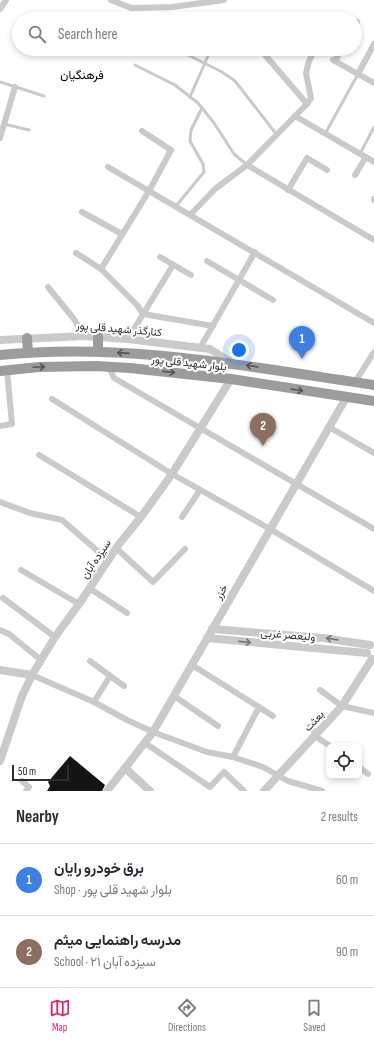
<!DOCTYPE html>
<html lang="en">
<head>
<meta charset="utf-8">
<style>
	body { margin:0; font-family:"Sofia Sans Condensed",Vazirmatn,sans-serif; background:#f7f7f7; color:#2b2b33 }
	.controls { position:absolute; right:12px; bottom:12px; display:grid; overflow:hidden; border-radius:8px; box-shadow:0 2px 6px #0003 }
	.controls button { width:36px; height:36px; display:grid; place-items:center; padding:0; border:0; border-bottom:1px solid #e1e1e2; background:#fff; color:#2b2b33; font:20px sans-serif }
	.scale { position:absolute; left:12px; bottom:10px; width:57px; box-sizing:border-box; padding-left:4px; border:2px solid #2d2d2d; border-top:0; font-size:11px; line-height:14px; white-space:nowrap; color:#2d2d2d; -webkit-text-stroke:3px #fff; paint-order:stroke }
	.you { position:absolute; left:239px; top:350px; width:14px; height:14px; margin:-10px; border:3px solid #fff; border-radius:50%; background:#1a73e8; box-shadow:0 0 0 6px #1a73e833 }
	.badge { display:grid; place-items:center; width:26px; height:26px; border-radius:50%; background:#db2777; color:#fff; font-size:13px; font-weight:700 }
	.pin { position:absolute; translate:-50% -33px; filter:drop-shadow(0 1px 2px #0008) }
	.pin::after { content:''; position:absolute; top:21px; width:14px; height:12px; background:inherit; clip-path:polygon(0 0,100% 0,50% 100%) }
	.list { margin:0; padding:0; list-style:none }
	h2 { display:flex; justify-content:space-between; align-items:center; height:52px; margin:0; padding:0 16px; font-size:17px }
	h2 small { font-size:13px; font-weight:400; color:#7c7c81 }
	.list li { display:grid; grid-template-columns:26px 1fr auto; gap:12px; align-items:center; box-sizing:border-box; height:72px; padding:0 16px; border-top:1px solid #e1e1e2 }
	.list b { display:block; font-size:15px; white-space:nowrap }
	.list p { margin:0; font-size:13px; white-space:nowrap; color:#7c7c81 }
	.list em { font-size:13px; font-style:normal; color:#7c7c81 }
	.icon { flex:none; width:22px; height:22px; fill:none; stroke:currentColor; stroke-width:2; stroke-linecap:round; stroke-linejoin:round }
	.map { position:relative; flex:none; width:374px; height:791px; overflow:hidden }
	.search { position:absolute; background:#fff; box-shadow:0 2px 6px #0003; left:12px; right:12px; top:12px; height:44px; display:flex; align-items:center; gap:10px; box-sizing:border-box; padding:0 14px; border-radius:22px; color:#7c7c81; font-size:15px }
	.sheet { height:196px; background:#fff }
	nav { display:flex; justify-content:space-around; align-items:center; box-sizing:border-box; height:56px; border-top:1px solid #e1e1e2; background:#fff; font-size:11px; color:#7c7c81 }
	nav a { display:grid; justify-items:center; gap:2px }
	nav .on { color:#db2777 }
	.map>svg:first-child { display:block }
	.building { fill:#141414 }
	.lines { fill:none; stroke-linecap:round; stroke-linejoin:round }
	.path { stroke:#cacaca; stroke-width:1.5; stroke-dasharray:2 2; stroke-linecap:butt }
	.service { stroke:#cacaca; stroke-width:3 }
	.minor { stroke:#cacaca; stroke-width:6 }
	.tertiary { stroke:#cacaca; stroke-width:8 }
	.trunk { stroke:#9c9c9c; stroke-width:10 }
	.oneway { stroke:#545454 }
	.oneway2 { stroke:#747474 }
	.labels { text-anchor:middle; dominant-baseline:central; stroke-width:4; stroke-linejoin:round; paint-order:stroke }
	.street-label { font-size:11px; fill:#2d2d2d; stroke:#fff }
	.neighbourhood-label { font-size:12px; fill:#000; stroke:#fff }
</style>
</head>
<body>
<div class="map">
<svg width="374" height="791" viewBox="0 0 374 791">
	<rect width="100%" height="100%" fill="#fff"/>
	<polygon class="building" points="70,756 105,785 102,791 47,791 50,786 48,782"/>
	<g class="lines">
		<polyline class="path" points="321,52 328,56"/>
		<g class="service">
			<polyline points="178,50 222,72 235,81 277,135"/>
			<polyline points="135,65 175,85 198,103 214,123 234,154 247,165"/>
			<polyline points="0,82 44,96"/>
			<polyline points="190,97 211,49"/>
			<polyline points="4,124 29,130"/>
			<polyline points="325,134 358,74"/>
			<polyline points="360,154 374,127"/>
			<polyline points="176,206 204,172 203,164 190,141 191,130 202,108"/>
		</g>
		<g class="minor">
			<polyline points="111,0 131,8 172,7 224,0"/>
			<polyline points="0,9 6,0"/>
			<polyline points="355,26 357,22"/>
			<polyline points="260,49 307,104"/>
			<polyline points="333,60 374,83"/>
			<polyline points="335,61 342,49"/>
			<polyline points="358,74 374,44"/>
			<polyline points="295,116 374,162"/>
			<polyline points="142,131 171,150 149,191 101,269 137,305 143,314 213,326"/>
			<polyline points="0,138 15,87"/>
			<polyline points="247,165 374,240"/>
			<polyline points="108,167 374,323"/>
			<polyline points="355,175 366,157"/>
			<polyline points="288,190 307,158 327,170"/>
			<polyline points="374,200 374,199"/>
			<polyline points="82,212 122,234"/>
			<polyline points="191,214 215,189 247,165 307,104 311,98 306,73 309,61 315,49"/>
			<polyline points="76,253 101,269"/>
			<polyline points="160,257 191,275"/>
			<polyline points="207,261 273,300"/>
			<polyline points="48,287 74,319 84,336"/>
			<polyline points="128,339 173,265"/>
			<polyline points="200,348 255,252"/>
			<polyline points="109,367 114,378 374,529"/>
			<polyline points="355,382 374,352"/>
			<polyline points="52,399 172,474 270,529 374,591"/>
			<polyline points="0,426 12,424 7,370"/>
			<polyline points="329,427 374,453"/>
			<polyline points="39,455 141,517"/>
			<polyline points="0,502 30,513 62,520 108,560"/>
			<polyline points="182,517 200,490"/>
			<polyline points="116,548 153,582 185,549"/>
			<polyline points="21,570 79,604"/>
			<polyline points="89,588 127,613"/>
			<polyline points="3,598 55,637"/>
			<polyline points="0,630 9,634 41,660"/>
			<polyline points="90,661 124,686"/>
			<polyline points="192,665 273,716"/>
			<polyline points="32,675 94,702 127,720 153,732 207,752 233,757 263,767 288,781 322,791"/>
			<polyline points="320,690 342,706 374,713"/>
			<polyline points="174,696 218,726"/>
			<polyline points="94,702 110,676"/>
			<polyline points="308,726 317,734"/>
			<polyline points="315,736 330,746"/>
			<polyline points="145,743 210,787 224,772 244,791"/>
			<polyline points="233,757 259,707"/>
			<polyline points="359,767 368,774"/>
			<polyline points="22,781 29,787 26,791"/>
		</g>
		<g class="tertiary">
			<polyline points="0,340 84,336 128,339 210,349 232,363"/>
			<polyline points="212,629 323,638 370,645"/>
			<polyline points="207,638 367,653"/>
			<polyline points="0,670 32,675"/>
			<polyline points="0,761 22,696 32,675 55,637 79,604 119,544 141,517 172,474 231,379"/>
			<polyline points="125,768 150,791"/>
			<polyline points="107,791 125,768 153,732 346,398"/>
			<polyline points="264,791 342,706 372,659"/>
		</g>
		<g class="trunk">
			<polyline points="98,337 98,351"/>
			<polyline points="27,338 28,352"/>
			<path d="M0 355C125 342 250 367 374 385"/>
			<polyline points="0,371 39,367 96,366 130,368 231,379 374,401"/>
		</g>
	</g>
	<defs><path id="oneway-shaft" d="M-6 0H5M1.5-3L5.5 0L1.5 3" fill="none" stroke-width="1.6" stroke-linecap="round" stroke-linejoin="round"/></defs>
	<g class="oneway">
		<use href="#oneway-shaft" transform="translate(123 353) rotate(-176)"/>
		<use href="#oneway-shaft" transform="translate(252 366) rotate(-171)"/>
		<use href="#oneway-shaft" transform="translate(39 367) rotate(-3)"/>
		<use href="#oneway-shaft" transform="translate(169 372) rotate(6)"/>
		<use href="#oneway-shaft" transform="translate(297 390) rotate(9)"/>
	</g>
	<g class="oneway2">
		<use href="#oneway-shaft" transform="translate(332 639) rotate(-172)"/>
		<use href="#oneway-shaft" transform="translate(245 642) rotate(6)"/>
	</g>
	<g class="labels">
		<g class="street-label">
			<text transform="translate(119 329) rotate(5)">کنارگذر شهید قلی پور</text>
			<text transform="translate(189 363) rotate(6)">بلوار شهید قلی پور</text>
			<text transform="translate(96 559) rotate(-56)">سیزده آبان</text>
			<text transform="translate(221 592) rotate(-60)">خزر</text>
			<text transform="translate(288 635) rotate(5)">ولیعصر غربی</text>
			<text transform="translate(314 721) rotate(-47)">بعثت</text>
		</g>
		<g class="neighbourhood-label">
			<text x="82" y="75">فرهنگیان</text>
		</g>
	</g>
</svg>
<div class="controls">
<button><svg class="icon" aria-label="locate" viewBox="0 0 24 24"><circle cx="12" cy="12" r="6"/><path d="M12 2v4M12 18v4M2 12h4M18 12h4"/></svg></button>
</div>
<div class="scale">50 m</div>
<div class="you"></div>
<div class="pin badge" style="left:302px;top:359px;background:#3f7fe0">1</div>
<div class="pin badge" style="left:263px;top:446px;background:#8d6e63">2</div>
<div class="search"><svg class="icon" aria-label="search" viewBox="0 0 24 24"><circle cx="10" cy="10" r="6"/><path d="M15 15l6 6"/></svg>Search here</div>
</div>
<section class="sheet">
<h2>Nearby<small>2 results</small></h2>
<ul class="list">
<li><span class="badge" style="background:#3f7fe0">1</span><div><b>برق خودرو رایان</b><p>Shop · بلوار شهید قلی پور</p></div><em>60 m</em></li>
<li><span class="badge" style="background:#8d6e63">2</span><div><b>مدرسه راهنمایی میثم</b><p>School · سیزده آبان ۲۱</p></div><em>90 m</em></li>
</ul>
</section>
<nav>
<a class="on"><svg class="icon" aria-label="map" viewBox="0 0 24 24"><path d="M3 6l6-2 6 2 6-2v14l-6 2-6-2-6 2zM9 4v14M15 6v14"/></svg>Map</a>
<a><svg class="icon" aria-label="directions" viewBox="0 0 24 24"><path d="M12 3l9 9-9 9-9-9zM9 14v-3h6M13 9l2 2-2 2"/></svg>Directions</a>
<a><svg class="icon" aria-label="saved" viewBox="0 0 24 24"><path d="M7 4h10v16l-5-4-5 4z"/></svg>Saved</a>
</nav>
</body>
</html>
